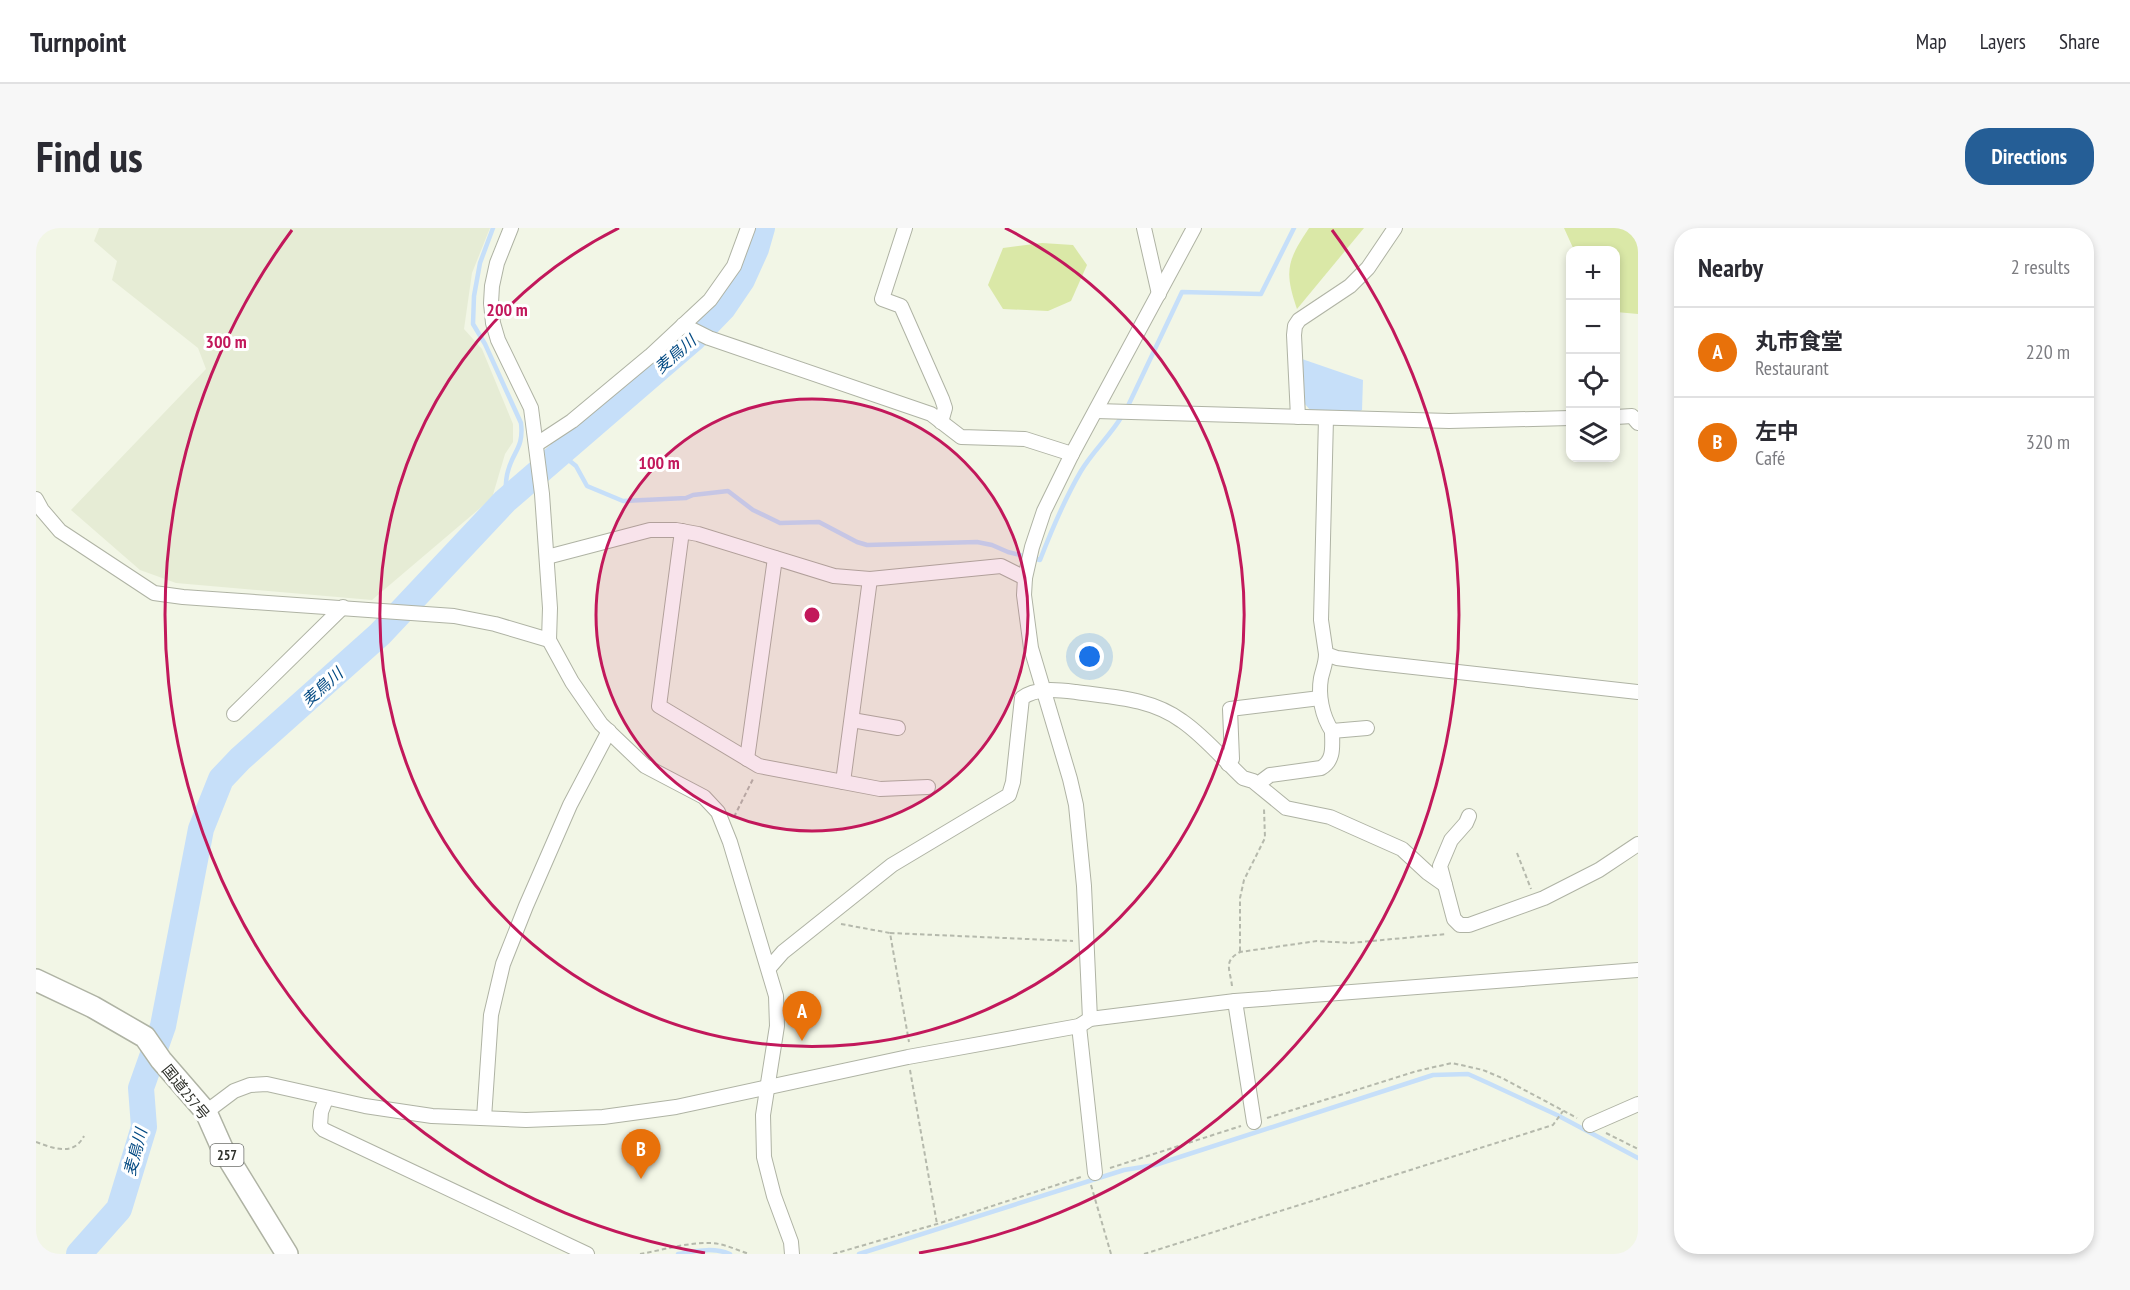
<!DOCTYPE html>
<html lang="en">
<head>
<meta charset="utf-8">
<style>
	body { margin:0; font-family:"PT Sans Narrow","Noto Sans JP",sans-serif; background:#f7f7f7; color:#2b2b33 }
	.controls { position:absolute; right:18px; top:18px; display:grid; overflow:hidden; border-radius:12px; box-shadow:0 3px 9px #0003 }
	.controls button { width:54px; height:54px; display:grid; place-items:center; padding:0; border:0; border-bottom:2px solid #e1e1e2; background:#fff; color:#2b2b33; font:30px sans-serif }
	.you { position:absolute; left:1054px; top:429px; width:21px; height:21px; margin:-15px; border:4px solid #fff; border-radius:50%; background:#1a73e8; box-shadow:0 0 0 9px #1a73e833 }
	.badge { display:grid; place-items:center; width:39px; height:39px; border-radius:50%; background:#255e96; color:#fff; font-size:20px; font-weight:700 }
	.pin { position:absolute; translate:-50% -50px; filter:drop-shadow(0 2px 3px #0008) }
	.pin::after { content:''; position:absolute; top:32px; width:21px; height:18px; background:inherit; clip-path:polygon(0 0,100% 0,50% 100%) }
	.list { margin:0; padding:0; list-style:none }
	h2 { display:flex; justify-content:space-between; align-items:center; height:78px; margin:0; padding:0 24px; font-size:26px }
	h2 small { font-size:20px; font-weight:400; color:#7c7c81 }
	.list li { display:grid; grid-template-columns:39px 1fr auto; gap:18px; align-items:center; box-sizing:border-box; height:90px; padding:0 24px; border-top:2px solid #e1e1e2 }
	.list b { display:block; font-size:22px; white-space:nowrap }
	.list p { margin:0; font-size:20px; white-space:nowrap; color:#7c7c81 }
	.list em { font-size:20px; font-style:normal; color:#7c7c81 }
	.icon { flex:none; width:33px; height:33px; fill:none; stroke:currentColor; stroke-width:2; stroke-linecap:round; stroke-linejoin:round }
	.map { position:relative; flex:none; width:1602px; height:1026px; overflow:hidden; border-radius:24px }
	header { display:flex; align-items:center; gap:36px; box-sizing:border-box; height:84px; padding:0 30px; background:#fff; border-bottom:2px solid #e1e1e2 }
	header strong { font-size:28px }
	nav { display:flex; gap:33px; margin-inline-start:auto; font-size:21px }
	.intro { display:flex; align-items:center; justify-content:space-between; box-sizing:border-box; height:144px; padding:0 36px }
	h1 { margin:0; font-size:42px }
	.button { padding:15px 27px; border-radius:24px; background:#255e96; color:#fff; font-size:21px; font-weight:700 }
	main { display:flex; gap:36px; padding:0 36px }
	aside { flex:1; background:#fff; border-radius:24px; box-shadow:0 3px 9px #0003 }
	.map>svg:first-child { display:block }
	.built { fill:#e6ecd5 }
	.green { fill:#dae8a7 }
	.water { fill:#c6dff9 }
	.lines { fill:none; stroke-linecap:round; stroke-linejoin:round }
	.stream { stroke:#c6dff9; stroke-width:4.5 }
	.river { stroke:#c6dff9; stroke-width:26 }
	.minor-casing { stroke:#afb3a4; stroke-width:16 }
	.highway-casing { stroke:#afb3a4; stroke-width:24 }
	.path { stroke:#b5b9ac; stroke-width:2; stroke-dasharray:4.5 3; stroke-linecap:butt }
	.minor { stroke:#fff; stroke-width:14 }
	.highway { stroke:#fff; stroke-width:21 }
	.ring { fill:none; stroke:#c2185b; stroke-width:3 }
	.labels { text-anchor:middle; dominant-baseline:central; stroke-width:6; stroke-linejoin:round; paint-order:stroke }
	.shield { fill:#fff; stroke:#6d6f6b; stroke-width:1.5 }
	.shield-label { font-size:14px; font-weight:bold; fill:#2f312b }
	.street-label { font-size:15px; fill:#2f312b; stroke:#fff }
	.water-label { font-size:16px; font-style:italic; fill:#034a83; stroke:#fff }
	.centre { fill:#c2185b; stroke:#fff; stroke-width:3 }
	.ring-label { font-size:18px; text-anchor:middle; font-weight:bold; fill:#c2185b; stroke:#fff; stroke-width:6; stroke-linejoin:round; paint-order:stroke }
</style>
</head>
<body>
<header>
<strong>Turnpoint</strong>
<nav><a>Map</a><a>Layers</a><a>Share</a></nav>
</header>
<div class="intro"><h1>Find us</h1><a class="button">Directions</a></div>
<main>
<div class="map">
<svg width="1602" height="1026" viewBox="0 0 1602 1026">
	<rect width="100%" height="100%" fill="#f2f6e6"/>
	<polygon class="built" points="63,0 454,0 436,45 428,101 446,121 477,196 477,214 469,226 456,270 336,372 140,355 104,342 35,282 170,141 162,120 76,52 81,33 58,13"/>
	<g class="green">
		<path d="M1273 0H1328L1261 81C1248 43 1251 33 1273 0Z"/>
		<polygon points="1528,0 1602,0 1602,86 1580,84 1580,22 1538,22"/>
		<polygon points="1006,15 1037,17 1051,37 1035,73 1012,83 967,81 952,57 967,20"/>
	</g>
	<polygon class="water" points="1266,131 1327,152 1326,182 1322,184 1275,183 1268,175"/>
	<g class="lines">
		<g class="stream">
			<path d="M457 0 444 35 438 68 437 96 449 116 485 195C488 220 477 223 472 243 469 252 470 263 469 273"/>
			<polyline points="1091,180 1146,64 1225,66 1258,0"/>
			<path d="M524 225 540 238 551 258 587 273 650 270 657 267 692 263 717 282 744 295 783 294 821 314 831 317 941 314 956 317 972 324 1004 332C1016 301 1028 272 1045 243 1057 223 1074 208 1086 188"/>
			<path d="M642 1026C660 1023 677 1019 694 1026"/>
			<polyline points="823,1026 1088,942 1119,937 1397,847 1432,846 1452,855 1521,887 1602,930"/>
		</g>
		<polyline class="river" points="43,1026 83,981 108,899 105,860 127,798 165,601 185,551 204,531 344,406 469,273 657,111 687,80 706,52 720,21 726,0"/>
		<defs>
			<g id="minor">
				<polyline points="475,0 461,35 456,58 455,75 457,95 462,112 495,180 506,266 514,380 513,412 536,454 565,496 609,538 668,569 682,584 694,614 740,768 741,798 727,887 728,929 738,968 755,1014 756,1026"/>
				<polyline points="869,0 846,71 865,78 906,171 909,180 905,194"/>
				<polyline points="1108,0 1123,66"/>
				<polyline points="647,97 673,110 895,186 925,209 989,211 1036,226"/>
				<polyline points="1060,183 1413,193 1534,190"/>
				<polyline points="1262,189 1258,107 1259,98 1263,92 1314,58 1332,40 1359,0"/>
				<polyline points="1580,189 1596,188 1602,195"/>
				<polyline points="1290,190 1285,392 1290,426 1301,430 1332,434 1602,464"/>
				<polyline points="501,216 536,193 614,128 674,72 698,38 712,0"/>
				<polyline points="0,271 6,282 24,303 118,365 147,369 418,388 459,396 513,412"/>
				<polyline points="646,303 623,478 723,538 844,561 892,559"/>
				<polyline points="511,329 614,302 640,302 662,306 798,348 834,351 965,338 989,350"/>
				<path d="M1290 426C1290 435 1287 441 1285 450 1282 467 1286 488 1296 503"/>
				<polyline points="198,486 307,379"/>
				<polyline points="816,492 862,500"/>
				<polyline points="711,531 739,330"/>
				<polyline points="1192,536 1196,531 1194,481 1284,470"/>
				<polyline points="807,554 834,351"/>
				<path d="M1222 556 1234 547 1285 540C1299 532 1296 517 1296 503L1331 500"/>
				<polyline points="1433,588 1430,595 1415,612 1404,638 1418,691 1424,697 1433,697 1508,670 1563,642 1602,616"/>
				<path d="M733 740 747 724 856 637 973 567 977 554 986 470C1000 459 1023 462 1040 464 1076 469 1115 470 1146 493 1168 508 1187 531 1207 550L1217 553 1250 580 1294 589 1366 621 1392 645 1409 657"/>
				<polyline points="1199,773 1218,894"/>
				<polyline points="1054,791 1048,658 1040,577 1034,551 995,420 988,367 989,350 996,319 1008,283 1036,226 1158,0"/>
				<polyline points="1043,798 1059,945"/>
				<polyline points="290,871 285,884 284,898 288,902 551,1026"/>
				<polyline points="170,884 198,863 214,857 231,856 329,878 396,888 490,892 567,889 640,879 872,829 1043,798 1054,791 1199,773 1602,742"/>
				<polyline points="448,890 455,787 467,736 490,678 534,577 573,503"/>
				<polyline points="1554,897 1602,876"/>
			</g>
			<polyline id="highway" points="0,752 57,779 109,809 125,832 170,884 186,920 251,1026"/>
		</defs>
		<use href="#minor" class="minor-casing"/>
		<use href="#highway" class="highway-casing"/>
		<g class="path">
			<polyline points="698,589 717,551"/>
			<polyline points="1481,625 1495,661"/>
			<polyline points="805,696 854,705 873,814"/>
			<polyline points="854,705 1037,713"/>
			<polyline points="1204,723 1204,670 1208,652 1229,610 1228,581"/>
			<path d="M1196 758C1194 741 1187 733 1204 724L1281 713 1314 715 1411 706"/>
			<polyline points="874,842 901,996"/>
			<polyline points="1231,890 1381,843 1416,835 1447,842 1466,850 1541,890"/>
			<polyline points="1570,905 1602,921"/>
			<path d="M0 914C17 920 37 929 48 908"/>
			<polyline points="1074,940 1205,898"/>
			<polyline points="1055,957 1075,1026"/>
			<path d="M604 1026C627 1022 652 1014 676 1015 689 1016 701 1022 713 1026"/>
			<polyline points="797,1026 901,996 1045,949"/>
			<polyline points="1108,1026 1517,897 1527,883"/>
		</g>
		<use href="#minor" class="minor"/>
		<use href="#highway" class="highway"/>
	</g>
	<circle cx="776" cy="387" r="216" fill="#c2185b" fill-opacity=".12"/>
	<g class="ring">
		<circle cx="776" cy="387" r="216"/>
		<path d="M969 0A432 432 0 1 1 583 0"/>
		<path d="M669 1025A647 647 0 0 1 256 2M1296 2A647 647 0 0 1 883 1025"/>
	</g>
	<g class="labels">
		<rect class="shield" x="174.5" y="916" width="33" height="22" rx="4.5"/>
		<g class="shield-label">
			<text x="191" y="927">257</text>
		</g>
		<g class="street-label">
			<text transform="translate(150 864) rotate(51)">国道257号</text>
		</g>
		<g class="water-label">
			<text transform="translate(639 126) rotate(-41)">麦鳥川</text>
			<text transform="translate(286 459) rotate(-42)">麦鳥川</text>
			<text transform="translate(99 924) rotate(-75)">麦鳥川</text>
		</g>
	</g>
	<circle cx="776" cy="387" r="9" class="centre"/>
	<g class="ring-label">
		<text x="471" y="88">200 m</text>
		<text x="190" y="120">300 m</text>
		<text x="623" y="241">100 m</text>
	</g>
</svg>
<div class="controls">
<button>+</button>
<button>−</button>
<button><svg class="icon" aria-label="locate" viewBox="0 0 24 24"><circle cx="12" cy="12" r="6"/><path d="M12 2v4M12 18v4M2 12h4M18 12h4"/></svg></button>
<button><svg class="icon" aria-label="layers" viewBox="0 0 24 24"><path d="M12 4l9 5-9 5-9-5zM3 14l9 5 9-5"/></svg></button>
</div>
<div class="you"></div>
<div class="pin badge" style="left:766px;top:813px;background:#e8710a">A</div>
<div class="pin badge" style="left:605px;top:951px;background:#e8710a">B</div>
</div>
<aside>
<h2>Nearby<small>2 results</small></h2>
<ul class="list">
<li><span class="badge" style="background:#e8710a">A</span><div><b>丸市食堂</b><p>Restaurant</p></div><em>220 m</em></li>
<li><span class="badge" style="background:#e8710a">B</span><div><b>左中</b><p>Café</p></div><em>320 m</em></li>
</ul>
</aside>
</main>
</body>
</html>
